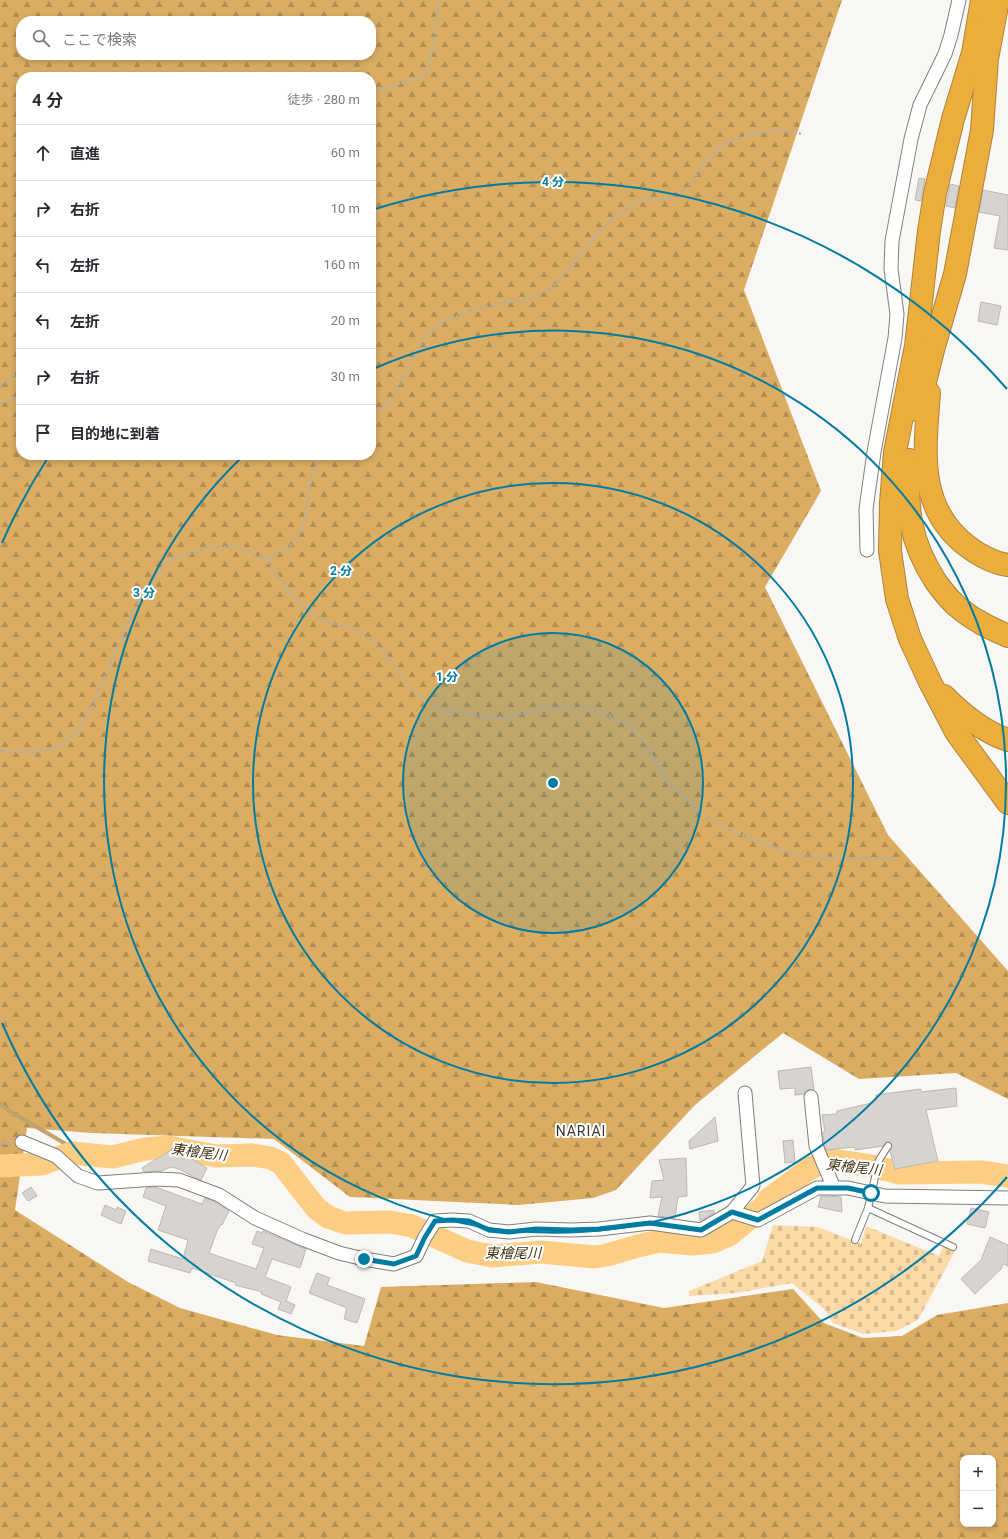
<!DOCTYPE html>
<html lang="ja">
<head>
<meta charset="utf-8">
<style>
	body { margin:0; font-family:Roboto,"Noto Sans JP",sans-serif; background:#f2f2f3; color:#2b2b33 }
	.controls { position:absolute; right:12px; bottom:12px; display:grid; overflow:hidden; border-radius:8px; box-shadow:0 2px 6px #0003 }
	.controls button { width:36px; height:36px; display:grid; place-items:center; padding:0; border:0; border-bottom:1px solid #e1e1e2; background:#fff; color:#2b2b33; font:20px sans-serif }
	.stop { position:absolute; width:12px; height:12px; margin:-9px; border:3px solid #007ca3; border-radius:50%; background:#fff }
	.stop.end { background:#007ca3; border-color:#fff; box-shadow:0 1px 4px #0008 }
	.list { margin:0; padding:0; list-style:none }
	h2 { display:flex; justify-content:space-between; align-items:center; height:52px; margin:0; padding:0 16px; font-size:17px }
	h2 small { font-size:13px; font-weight:400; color:#7c7c81 }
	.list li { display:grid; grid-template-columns:26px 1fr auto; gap:12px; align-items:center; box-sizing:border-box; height:56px; padding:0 16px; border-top:1px solid #e1e1e2 }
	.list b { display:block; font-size:15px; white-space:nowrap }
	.list em { font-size:13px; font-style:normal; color:#7c7c81 }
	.icon { flex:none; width:22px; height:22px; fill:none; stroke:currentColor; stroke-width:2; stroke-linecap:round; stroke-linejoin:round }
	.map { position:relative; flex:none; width:1008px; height:1539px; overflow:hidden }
	.search { position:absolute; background:#fff; box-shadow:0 2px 6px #0003; left:16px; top:16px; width:360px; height:44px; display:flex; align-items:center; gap:10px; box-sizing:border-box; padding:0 14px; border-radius:16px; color:#7c7c81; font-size:15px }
	.panel { position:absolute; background:#fff; box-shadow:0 2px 6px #0003; left:16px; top:72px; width:360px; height:388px; border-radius:16px }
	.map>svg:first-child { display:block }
	.forest { fill:url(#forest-firs); fill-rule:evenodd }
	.cemetery { fill:url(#cemetery-stones) }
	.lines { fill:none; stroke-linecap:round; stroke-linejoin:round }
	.stream { stroke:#c1a16c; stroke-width:4 }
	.river { stroke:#fcce83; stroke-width:23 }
	.building { fill:#d7d4d0; stroke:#bcb9b5 }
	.lane-casing { stroke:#817f7b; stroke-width:8 }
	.street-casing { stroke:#817f7b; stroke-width:15 }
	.highway-casing { stroke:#ac843b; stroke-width:24 }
	.path { stroke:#b2b0ad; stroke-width:2.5; stroke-dasharray:2 2; stroke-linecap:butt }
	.lane { stroke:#fff; stroke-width:6 }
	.street { stroke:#fff; stroke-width:13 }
	.highway { stroke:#ebae3d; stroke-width:22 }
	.route { stroke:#007ca3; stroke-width:5 }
	.ring { fill:none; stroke:#007ca3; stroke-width:2 }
	.labels { text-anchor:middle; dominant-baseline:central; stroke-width:4; stroke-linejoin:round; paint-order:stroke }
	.neighbourhood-label { font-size:14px; letter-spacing:1px; fill:#383736; stroke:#fff }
	.water-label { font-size:14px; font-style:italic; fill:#443111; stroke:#fff }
	.centre { fill:#007ca3; stroke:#fff; stroke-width:2 }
	.ring-label { font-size:12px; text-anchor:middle; font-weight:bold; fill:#007ca3; stroke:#fff; stroke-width:4; stroke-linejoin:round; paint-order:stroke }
</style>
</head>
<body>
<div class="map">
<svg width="1008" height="1539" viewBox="0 0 1008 1539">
	<defs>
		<pattern id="forest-firs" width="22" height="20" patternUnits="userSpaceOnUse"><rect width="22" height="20" fill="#daad63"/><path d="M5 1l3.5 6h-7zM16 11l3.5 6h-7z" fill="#b28e52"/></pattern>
		<pattern id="cemetery-stones" width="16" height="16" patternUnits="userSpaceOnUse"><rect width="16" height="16" fill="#fbdaa7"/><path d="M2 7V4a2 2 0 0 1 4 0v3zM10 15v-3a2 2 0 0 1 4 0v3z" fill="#d8bc90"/></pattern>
	</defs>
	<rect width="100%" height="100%" fill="#f9f7f3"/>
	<path class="forest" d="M0 0H842L744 290 821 491 765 587 888 835 1008 971V1099L956 1073 859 1079 783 1033 695 1105 616 1190 593 1198 519 1205 350 1197 274 1139 92 1133 27 1128 15 1210 128 1282 180 1308 277 1335 364 1346 381 1287 536 1282 664 1308 793 1289 824 1323 863 1338 902 1336 937 1315 1008 1303V1539H0ZM21 21H371V55H21ZM21 77H371V455H21ZM963 1458H993V1524H963Z"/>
	<polygon class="cemetery" points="773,1225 818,1227 861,1244 866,1226 939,1256 943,1247 955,1251 918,1320 896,1331 863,1334 833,1323 824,1309 792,1283 736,1293 689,1296 689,1291 762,1261"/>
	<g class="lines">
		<polyline class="stream" points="0,1104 11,1112 83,1154"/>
		<polyline class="river" points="0,1166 42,1164 71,1153 113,1157 145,1149 169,1147 216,1156 252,1155 271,1158 281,1163 316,1208 328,1217 345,1223 390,1222 412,1226 467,1251 492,1256 541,1252 595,1257 607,1255 638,1246 659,1241 692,1244 713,1242 729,1235 766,1205 769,1199 808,1170 824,1161 833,1160 872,1166 900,1173 981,1172 1008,1176"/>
	</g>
	<g class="building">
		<polygon points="919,178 925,179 921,201 915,200"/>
		<polygon points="950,184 959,186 955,208 946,206"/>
		<polygon points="983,190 1008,195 1008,250 994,248 1000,216 979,212"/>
		<polygon points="981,302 1001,306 997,325 978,321"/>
		<polygon points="811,1067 814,1090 810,1089 806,1091 804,1094 795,1095 795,1088 780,1089 778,1071"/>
		<polygon points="956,1088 957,1106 926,1110 938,1161 895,1169 890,1151 892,1144 889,1142 886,1142 883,1146 855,1150 854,1147 826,1150 824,1144 823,1132 825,1131 822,1115 837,1114 837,1111 876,1102 876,1095 921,1089 921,1092"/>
		<polygon points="715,1117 718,1141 690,1149 689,1141"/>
		<polygon points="793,1140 795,1162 785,1163 783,1141"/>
		<polygon points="174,1148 207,1168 201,1180 192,1176 179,1169 171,1167 161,1171 144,1172 142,1168"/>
		<polygon points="686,1158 687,1196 678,1197 675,1218 658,1216 662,1197 650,1198 652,1181 664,1180 659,1160"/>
		<polygon points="31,1187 37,1196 28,1201 22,1193"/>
		<polygon points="155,1187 202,1204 205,1198 215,1202 229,1211 222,1225 221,1224 217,1231 209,1253 256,1269 264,1248 252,1244 257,1231 262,1233 263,1231 306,1249 300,1268 272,1259 265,1277 291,1287 286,1301 295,1305 291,1314 278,1309 281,1302 261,1294 262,1292 235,1285 236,1283 192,1268 190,1273 148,1261 151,1249 183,1259 188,1240 158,1230 166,1206 143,1197 146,1188"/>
		<polygon points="821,1196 841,1197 842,1212 818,1207"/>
		<polygon points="105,1205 116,1210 117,1207 126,1211 121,1224 101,1215"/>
		<polygon points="971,1208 989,1212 985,1228 967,1224"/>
		<polygon points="714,1210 714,1213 700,1221 699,1212"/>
		<polygon points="990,1237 1008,1245 1008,1266 1003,1264 1001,1269 975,1294 961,1279 981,1260"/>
		<polygon points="317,1273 330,1278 327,1285 365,1299 357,1323 344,1319 347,1308 309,1293"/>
	</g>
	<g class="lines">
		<defs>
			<g id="lane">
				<polyline points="868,1208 879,1160 888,1146"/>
				<polyline points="855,1240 868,1208 953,1247"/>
			</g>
			<g id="street">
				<polyline points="867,550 866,509 874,452 895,338 897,314 891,269 892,241 911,139 920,105 945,54 951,35 959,0"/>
				<polyline points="811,1097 816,1146 834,1188"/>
				<polyline points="22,1142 56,1156 78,1176 98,1183 156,1179 179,1180 219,1195 255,1218 302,1239 339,1253 364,1259 394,1264 416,1256 425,1237 435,1221 452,1220 469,1221 489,1230 509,1232 536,1229 571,1230 599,1229 650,1223 701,1230 732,1212 753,1186 745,1093"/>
				<polyline points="732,1212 758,1220 817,1188 848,1188 885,1196 1008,1198"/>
			</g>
			<g id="highway">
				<polyline points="982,0 973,53 953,119 935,193 929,231 916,346 895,452 891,503 890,551 897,599 910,639 930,682 956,732 1008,803"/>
				<path d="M929 393C925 449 916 507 967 546 979 555 993 563 1008 565"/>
				<polyline points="918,410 933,350 955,274 982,130 987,59 998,0"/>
				<path d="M909 460C906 507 909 541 936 582 942 590 950 601 958 607 973 620 990 628 1008 636"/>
				<path d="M944 696C962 714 983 732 1008 740"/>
			</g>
		</defs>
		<use href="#lane" class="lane-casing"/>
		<use href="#street" class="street-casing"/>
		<use href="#highway" class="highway-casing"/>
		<g class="path">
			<polyline points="371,93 426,75 433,46 439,0"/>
			<polyline points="0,385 21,371"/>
			<polyline points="0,403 21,396"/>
			<polyline points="371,417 391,401 414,356 428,333 446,320 491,305 529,299 552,288 569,270 588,244 615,215 631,205 649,198 673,198 684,191 695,178 707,158 726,143 753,134 778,130 803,134"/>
			<polyline points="266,559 289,548 302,529 307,507 310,482 321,455"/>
			<polyline points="0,751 37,752 60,746 77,732 92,707 124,631 144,591 170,560 204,548 232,546 266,559 290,593 310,612 326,622 351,628 372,640 391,661 415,693 442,709 468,714 492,718 514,716 543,708 582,708 603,712 628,725 646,744 666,781 705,816 732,831 784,851 810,857 896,859"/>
			<polyline points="0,1144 11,1143"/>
		</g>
		<use href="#lane" class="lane"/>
		<use href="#street" class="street"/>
		<use href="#highway" class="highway"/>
	</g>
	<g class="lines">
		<polyline class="route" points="364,1259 394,1264 416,1256 425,1237 435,1221 452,1220 469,1221 489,1230 509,1232 536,1229 571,1230 599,1229 650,1223 701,1230 732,1212 758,1220 817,1188 848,1188 871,1193"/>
	</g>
	<circle cx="553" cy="783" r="150" fill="#007ca3" fill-opacity=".12"/>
	<g class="ring">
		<circle cx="553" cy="783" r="150"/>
		<circle cx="553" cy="783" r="300"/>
		<path d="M373 369A451 451 0 1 1 243 456"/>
		<path d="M1007 1177A601 601 0 0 1 2 1023M2 543A601 601 0 0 1 49 456M372 210A601 601 0 0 1 1007 389"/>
	</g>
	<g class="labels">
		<g class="neighbourhood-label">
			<text x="581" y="1131">NARIAI</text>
		</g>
		<g class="water-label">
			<text transform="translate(199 1152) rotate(7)">東檜尾川</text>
			<text transform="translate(854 1167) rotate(6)">東檜尾川</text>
			<text x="513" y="1253">東檜尾川</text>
		</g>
	</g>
	<circle cx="553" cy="783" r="6" class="centre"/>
	<g class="ring-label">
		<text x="553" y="186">4 分</text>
		<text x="341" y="575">2 分</text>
		<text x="144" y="597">3 分</text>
		<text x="447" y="681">1 分</text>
	</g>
</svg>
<div class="controls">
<button>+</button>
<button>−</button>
</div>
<div class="stop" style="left:871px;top:1193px"></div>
<div class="stop end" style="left:364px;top:1259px"></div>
<div class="search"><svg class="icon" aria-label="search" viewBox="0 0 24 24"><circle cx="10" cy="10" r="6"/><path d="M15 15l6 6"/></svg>ここで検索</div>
<section class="panel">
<h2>4 分<small>徒歩 · 280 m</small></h2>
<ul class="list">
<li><svg class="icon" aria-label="ahead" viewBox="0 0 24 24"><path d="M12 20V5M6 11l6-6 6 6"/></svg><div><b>直進</b></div><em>60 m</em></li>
<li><svg class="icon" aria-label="right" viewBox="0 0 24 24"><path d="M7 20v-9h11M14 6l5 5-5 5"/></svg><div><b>右折</b></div><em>10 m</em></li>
<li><svg class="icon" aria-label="left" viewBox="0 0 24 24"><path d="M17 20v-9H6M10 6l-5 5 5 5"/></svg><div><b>左折</b></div><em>160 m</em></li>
<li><svg class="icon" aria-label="left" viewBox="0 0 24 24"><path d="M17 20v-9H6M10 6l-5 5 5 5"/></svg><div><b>左折</b></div><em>20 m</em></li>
<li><svg class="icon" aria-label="right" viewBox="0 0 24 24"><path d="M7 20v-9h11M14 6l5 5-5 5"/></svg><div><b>右折</b></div><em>30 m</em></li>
<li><svg class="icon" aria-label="arrive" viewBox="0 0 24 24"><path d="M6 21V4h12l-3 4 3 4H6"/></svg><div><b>目的地に到着</b></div></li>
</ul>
</section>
</div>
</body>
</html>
